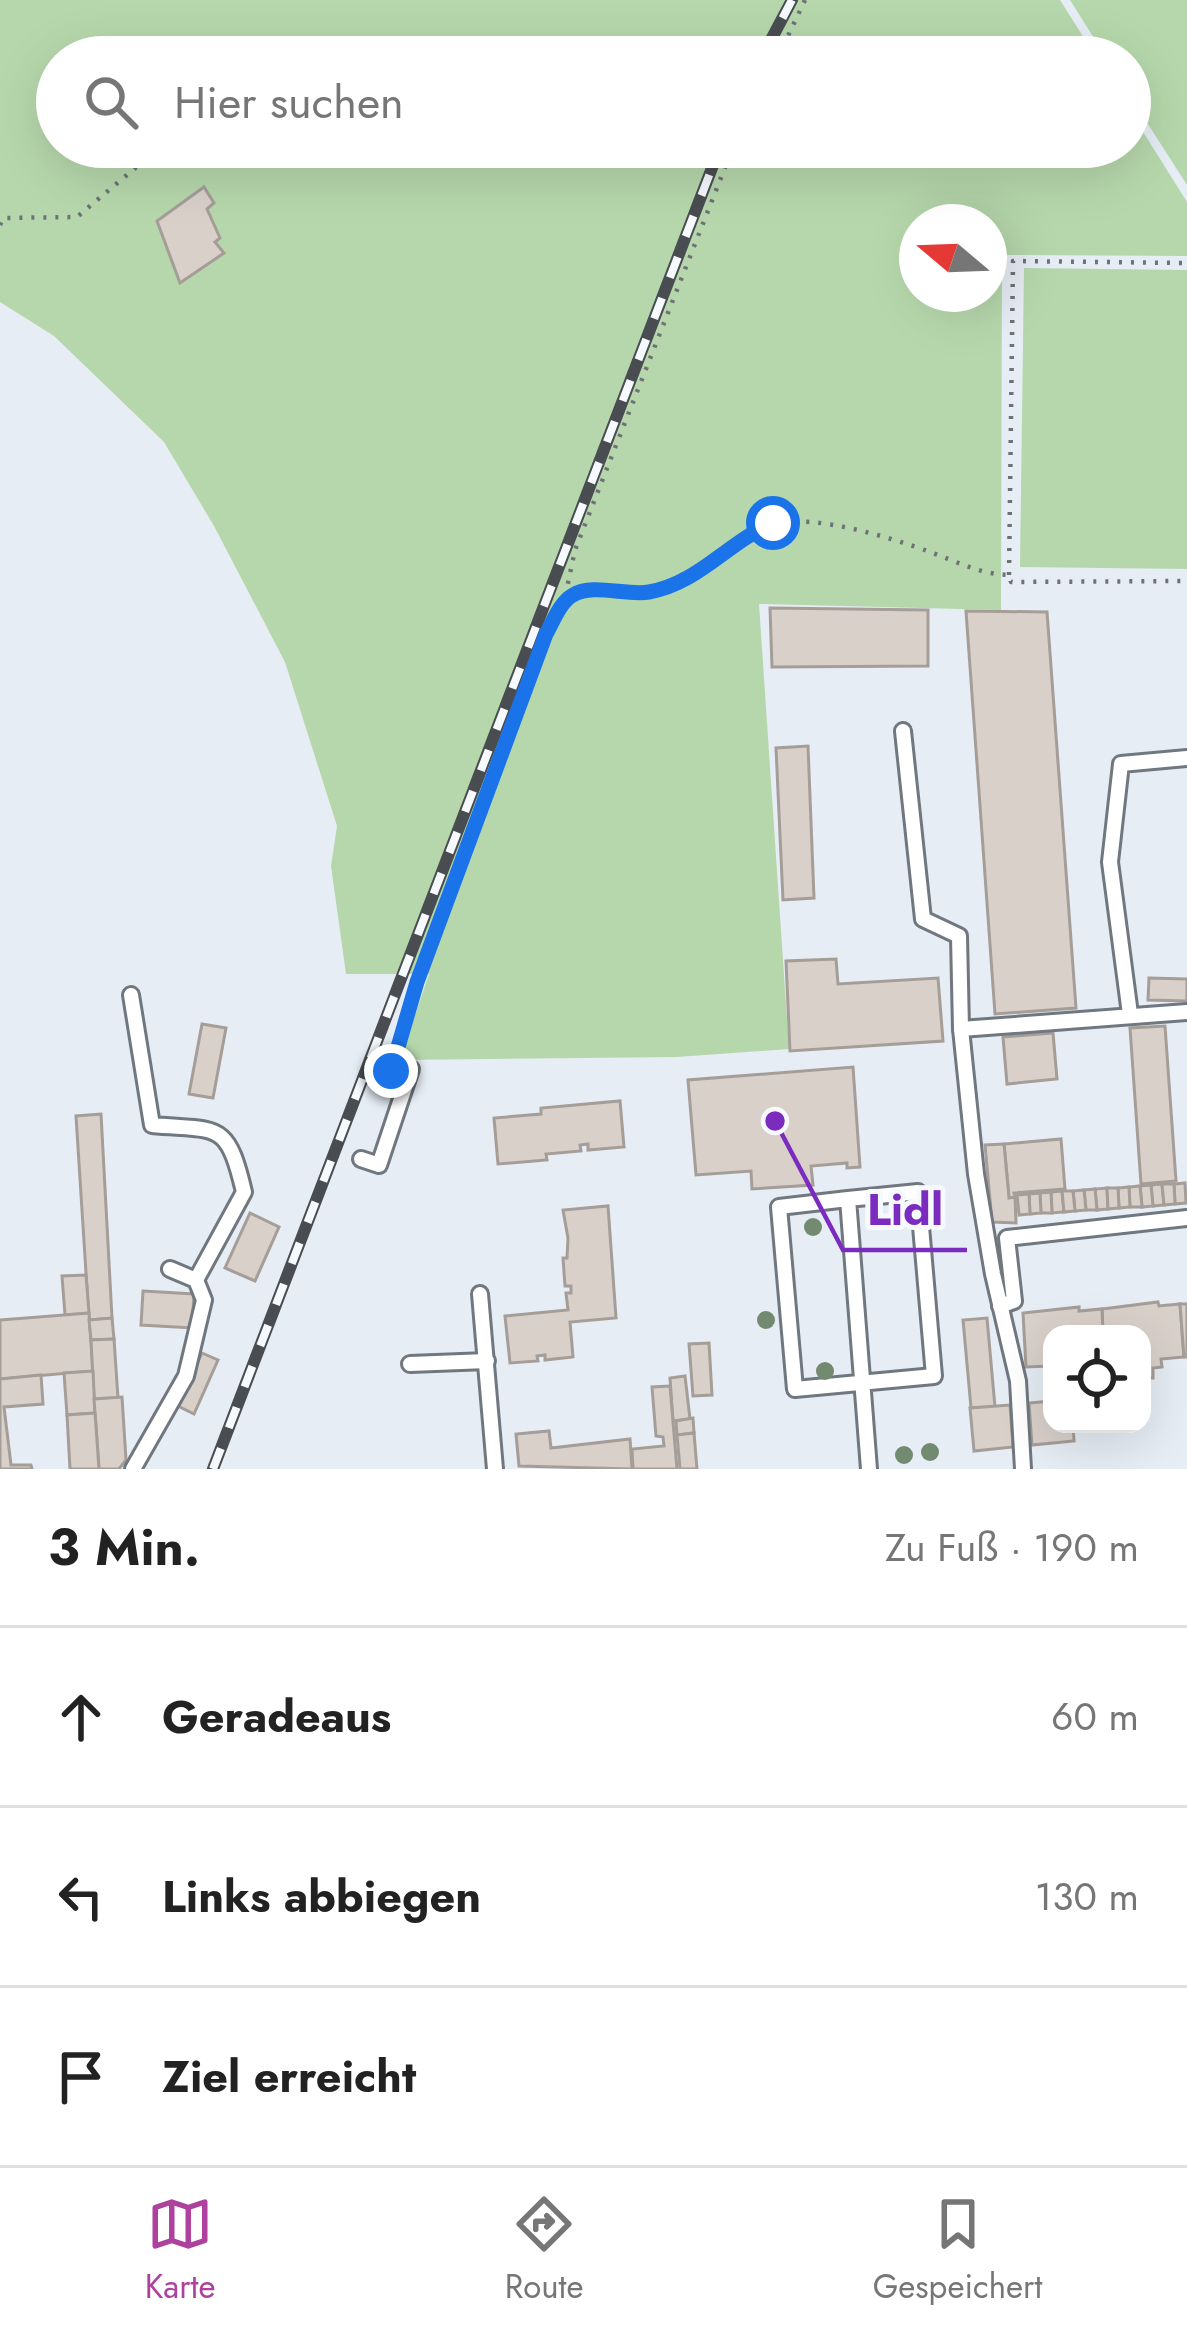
<!DOCTYPE html>
<html lang="de">
<head>
<meta charset="utf-8">
<style>
	body { margin:0; font-family:Jost,sans-serif; background:#f2f2f2; color:#222 }
	.controls { position:absolute; right:36px; bottom:36px; display:grid; overflow:hidden; border-radius:24px; box-shadow:0 12px 48px #0002 }
	.controls button { width:108px; height:108px; display:grid; place-items:center; padding:0; border:0; border-bottom:3px solid #e0e0e0; background:#fff; color:#222; font:60px sans-serif }
	.compass { position:absolute; left:899px; top:204px; width:108px; height:108px; border-radius:50%; background:#fff; box-shadow:0 12px 48px #0002; rotate:289deg }
	.stop { position:absolute; width:36px; height:36px; margin:-27px; border:9px solid #1a73e8; border-radius:50%; background:#fff }
	.stop.end { background:#1a73e8; border-color:#fff; box-shadow:0 3px 12px #0008 }
	.list { margin:0; padding:0; list-style:none }
	h2 { display:flex; justify-content:space-between; align-items:center; height:156px; margin:0; padding:0 48px; font-size:51px }
	h2 small { font-size:39px; font-weight:400; color:#767676 }
	.list li { display:grid; grid-template-columns:78px 1fr auto; gap:36px; align-items:center; box-sizing:border-box; height:180px; padding:0 48px; border-top:3px solid #e0e0e0 }
	.list b { display:block; font-size:45px; white-space:nowrap }
	.list em { font-size:39px; font-style:normal; color:#767676 }
	.icon { flex:none; width:66px; height:66px; fill:none; stroke:currentColor; stroke-width:2; stroke-linecap:round; stroke-linejoin:round }
	.map { position:relative; flex:none; width:1187px; height:1469px; overflow:hidden }
	.search { position:absolute; background:#fff; box-shadow:0 12px 48px #0002; left:36px; right:36px; top:36px; height:132px; display:flex; align-items:center; gap:30px; box-sizing:border-box; padding:0 42px; border-radius:66px; color:#767676; font-size:45px }
	.sheet { height:696px; background:#fff }
	nav { display:flex; justify-content:space-around; align-items:center; box-sizing:border-box; height:168px; border-top:3px solid #e0e0e0; background:#fff; font-size:33px; color:#767676 }
	nav a { display:grid; justify-items:center; gap:6px }
	nav .on { color:#af419e }
	.map>svg:first-child { display:block }
	.green { fill:#b6d7ac; fill-rule:evenodd }
	.building { fill:#d9d0ca; stroke:#a59d98; stroke-width:3 }
	.lines { fill:none; stroke-linecap:round; stroke-linejoin:round }
	.service-casing { stroke:#71777e; stroke-width:20 }
	.path { stroke:#6e7277; stroke-width:4.5; stroke-dasharray:3 9; stroke-linecap:butt }
	.service { stroke:#fff; stroke-width:14 }
	.rail-casing { stroke:#494d51; stroke-width:12 }
	.rail { stroke:#f6faff; stroke-width:8; stroke-dasharray:22; stroke-linecap:butt }
	.tree { fill:#728a70 }
	.route { stroke:#1a73e8; stroke-width:15 }
	.leader { fill:none; stroke:#7b2cbf; stroke-width:4.5 }
	.callout-dot { fill:#7b2cbf; stroke:#f6faff; stroke-width:4.5 }
	.callout-label { font-size:45px; text-anchor:middle; font-weight:bold; fill:#7b2cbf; stroke:#f6faff; stroke-width:10; stroke-linejoin:round; paint-order:stroke }
</style>
</head>
<body>
<div class="map">
<svg width="1187" height="1469" viewBox="0 0 1187 1469">
	<rect width="100%" height="100%" fill="#e6edf5"/>
	<g class="green">
		<path d="M0 0H1060L1096 57H57V147H1130V111L1187 202V256L1002 255 1001 610 759 604 789 1049 677 1057 400 1060 429 974H346L331 866 337 826 285 662 214 526 164 442 54 336 0 302ZM917 222H989V294H917Z"/>
		<polygon points="1070,0 1187,0 1187,185 1130,96 1130,57 1106,57"/>
		<polygon points="1024,268 1187,270 1187,569 1020,567"/>
	</g>
	<g class="building">
		<polygon points="204,187 214,203 207,209 220,238 215,242 224,253 180,283 157,221"/>
		<polygon points="770,608 928,610 928,666 772,667"/>
		<polygon points="966,611 1047,612 1076,1008 995,1014"/>
		<polygon points="808,746 814,898 783,900 776,748"/>
		<polygon points="836,959 838,984 938,978 943,1041 790,1051 786,961"/>
		<polygon points="1149,978 1187,979 1187,1001 1148,1000"/>
		<polygon points="202,1024 226,1028 213,1098 189,1094"/>
		<polygon points="1165,1026 1176,1181 1141,1184 1130,1028"/>
		<polygon points="1053,1033 1057,1079 1007,1084 1003,1037"/>
		<polygon points="853,1067 860,1167 847,1168 847,1163 811,1166 813,1185 752,1189 751,1171 696,1175 688,1080"/>
		<polygon points="620,1101 624,1147 588,1150 588,1144 580,1145 581,1151 546,1154 547,1160 498,1164 494,1118 541,1114 541,1108"/>
		<polygon points="101,1114 112,1318 89,1320 76,1116"/>
		<polygon points="1061,1139 1065,1189 1014,1193 1015,1197 1009,1198 1004,1144"/>
		<polygon points="1004,1144 1009,1198 1015,1197 1016,1223 992,1222 985,1145"/>
		<polygon points="1185,1183 1186,1203 1175,1204 1174,1184"/>
		<polygon points="1162,1184 1164,1205 1153,1206 1151,1185"/>
		<polygon points="1162,1184 1174,1184 1175,1204 1164,1205"/>
		<polygon points="1151,1185 1153,1206 1142,1207 1140,1186"/>
		<polygon points="1140,1186 1142,1207 1130,1207 1129,1187"/>
		<polygon points="1129,1187 1130,1207 1119,1208 1118,1188"/>
		<polygon points="1107,1188 1108,1209 1097,1210 1095,1189"/>
		<polygon points="1107,1188 1118,1188 1119,1208 1108,1209"/>
		<polygon points="1095,1189 1097,1210 1086,1210 1084,1190"/>
		<polygon points="1084,1190 1086,1210 1075,1211 1073,1191"/>
		<polygon points="1062,1191 1064,1212 1052,1213 1051,1192"/>
		<polygon points="1062,1191 1073,1191 1075,1211 1064,1212"/>
		<polygon points="1051,1192 1052,1213 1041,1213 1040,1193"/>
		<polygon points="1040,1193 1041,1213 1030,1214 1029,1194"/>
		<polygon points="1029,1194 1030,1214 1019,1215 1017,1195"/>
		<polygon points="608,1206 616,1318 570,1322 573,1357 545,1360 545,1355 537,1356 538,1361 510,1363 505,1316 568,1310 566,1293 571,1293 571,1286 565,1286 563,1258 567,1258 568,1238 563,1210"/>
		<polygon points="250,1213 279,1227 255,1281 225,1268"/>
		<polygon points="86,1275 89,1313 65,1315 62,1276"/>
		<polygon points="143,1291 194,1294 192,1328 141,1325"/>
		<polygon points="1158,1302 1159,1306 1180,1304 1184,1357 1161,1359 1162,1367 1153,1368 1153,1378 1142,1378 1142,1334 1103,1334 1102,1309"/>
		<polygon points="1180,1304 1187,1304 1187,1357 1184,1357"/>
		<polygon points="1079,1307 1079,1311 1102,1309 1103,1334 1052,1334 1052,1374 1051,1366 1026,1367 1023,1313"/>
		<polygon points="89,1313 93,1371 0,1379 0,1320"/>
		<polygon points="112,1318 114,1339 91,1340 89,1320"/>
		<polygon points="987,1318 995,1407 971,1408 963,1320"/>
		<polygon points="114,1339 118,1398 94,1399 91,1340"/>
		<polygon points="709,1343 712,1395 693,1396 689,1344"/>
		<polygon points="202,1353 218,1360 194,1414 178,1406"/>
		<polygon points="93,1371 95,1413 67,1415 64,1373"/>
		<polygon points="41,1375 43,1404 4,1407 11,1465 31,1465 32,1469 0,1469 0,1379"/>
		<polygon points="685,1376 690,1419 673,1421 670,1378"/>
		<polygon points="670,1386 677,1469 633,1469 632,1449 664,1446 663,1437 656,1436 652,1387"/>
		<polygon points="122,1397 126,1460 119,1469 99,1469 94,1399"/>
		<polygon points="1052,1401 1052,1424 1073,1424 1074,1441 1032,1445 1029,1403"/>
		<polygon points="1010,1405 1013,1447 974,1451 970,1408"/>
		<polygon points="95,1413 99,1469 70,1469 67,1415"/>
		<polygon points="693,1418 694,1433 677,1435 676,1421"/>
		<polygon points="549,1431 551,1448 630,1439 632,1469 519,1466 516,1434"/>
		<polygon points="694,1433 697,1469 680,1469 677,1435"/>
	</g>
	<g class="lines">
		<defs>
			<g id="service">
				<polyline points="903,731 923,919 959,936 961,1029 976,1174 993,1274 1018,1381 1023,1469"/>
				<path d="M131 995 152 1125C219 1131 227 1120 244 1192L196 1280"/>
				<polyline points="1130,1014 1110,862 1121,764 1187,758"/>
				<polyline points="961,1029 1187,1012"/>
				<polyline points="361,1159 379,1165 411,1069"/>
				<polyline points="848,1199 918,1192 934,1376 795,1389 779,1207 848,1199 869,1469"/>
				<polyline points="480,1294 495,1469"/>
				<polyline points="1000,1306 1014,1301 1007,1238 1187,1218"/>
				<polyline points="410,1364 487,1361"/>
				<polyline points="133,1469 186,1376 204,1300 196,1280 170,1269"/>
			</g>
		</defs>
		<use href="#service" class="service-casing"/>
		<g class="path">
			<polyline points="778,57 805,0"/>
			<polyline points="0,225 3,218 77,217 140,164"/>
			<polyline points="1009,575 1013,261 1187,263"/>
			<path d="M564 602C586 584 631 597 663 589 706 578 732 531 774 523 818 515 889 537 930 552 958 562 979 574 1009 575L1011 582 1187 581"/>
			<polyline points="394,1056 417,983 546,634 564,602 575,550 733,147"/>
		</g>
		<use href="#service" class="service"/>
		<defs>
			<g id="rail">
				<polyline points="762,57 792,0"/>
				<polyline points="213,1469 720,147"/>
			</g>
		</defs>
		<use href="#rail" class="rail-casing"/>
		<use href="#rail" class="rail"/>
	</g>
	<g class="tree">
		<circle cx="813" cy="1227" r="9"/>
		<circle cx="766" cy="1320" r="9"/>
		<circle cx="825" cy="1371" r="9"/>
		<circle cx="930" cy="1452" r="9"/>
		<circle cx="904" cy="1455" r="9"/>
	</g>
	<g class="lines">
		<path class="route" d="M391 1071 417 982 546 634C553 622 560 602 573 595 592 583 627 596 649 592 699 583 728 542 773 523"/>
	</g>
	<path class="leader" d="M775 1121L843 1250H967"/>
	<circle class="callout-dot" cx="775" cy="1121" r="12"/>
	<g class="callout-label">
		<text x="905" y="1225">Lidl</text>
	</g>
</svg>
<div class="controls">
<button><svg class="icon" aria-label="locate" viewBox="0 0 24 24"><circle cx="12" cy="12" r="6"/><path d="M12 2v4M12 18v4M2 12h4M18 12h4"/></svg></button>
</div>
<svg class="compass" viewBox="-18 -18 36 36"><path d="M0-13l5 13h-10z" fill="#e53935"/><path d="M0 13l5-13h-10z" fill="#767676"/></svg>
<div class="stop" style="left:773px;top:523px"></div>
<div class="stop end" style="left:391px;top:1071px"></div>
<div class="search"><svg class="icon" aria-label="search" viewBox="0 0 24 24"><circle cx="10" cy="10" r="6"/><path d="M15 15l6 6"/></svg>Hier suchen</div>
</div>
<section class="sheet">
<h2>3 Min.<small>Zu Fuß · 190 m</small></h2>
<ul class="list">
<li><svg class="icon" aria-label="ahead" viewBox="0 0 24 24"><path d="M12 20V5M6 11l6-6 6 6"/></svg><div><b>Geradeaus</b></div><em>60 m</em></li>
<li><svg class="icon" aria-label="left" viewBox="0 0 24 24"><path d="M17 20v-9H6M10 6l-5 5 5 5"/></svg><div><b>Links abbiegen</b></div><em>130 m</em></li>
<li><svg class="icon" aria-label="arrive" viewBox="0 0 24 24"><path d="M6 21V4h12l-3 4 3 4H6"/></svg><div><b>Ziel erreicht</b></div></li>
</ul>
</section>
<nav>
<a class="on"><svg class="icon" aria-label="map" viewBox="0 0 24 24"><path d="M3 6l6-2 6 2 6-2v14l-6 2-6-2-6 2zM9 4v14M15 6v14"/></svg>Karte</a>
<a><svg class="icon" aria-label="directions" viewBox="0 0 24 24"><path d="M12 3l9 9-9 9-9-9zM9 14v-3h6M13 9l2 2-2 2"/></svg>Route</a>
<a><svg class="icon" aria-label="saved" viewBox="0 0 24 24"><path d="M7 4h10v16l-5-4-5 4z"/></svg>Gespeichert</a>
</nav>
</body>
</html>
